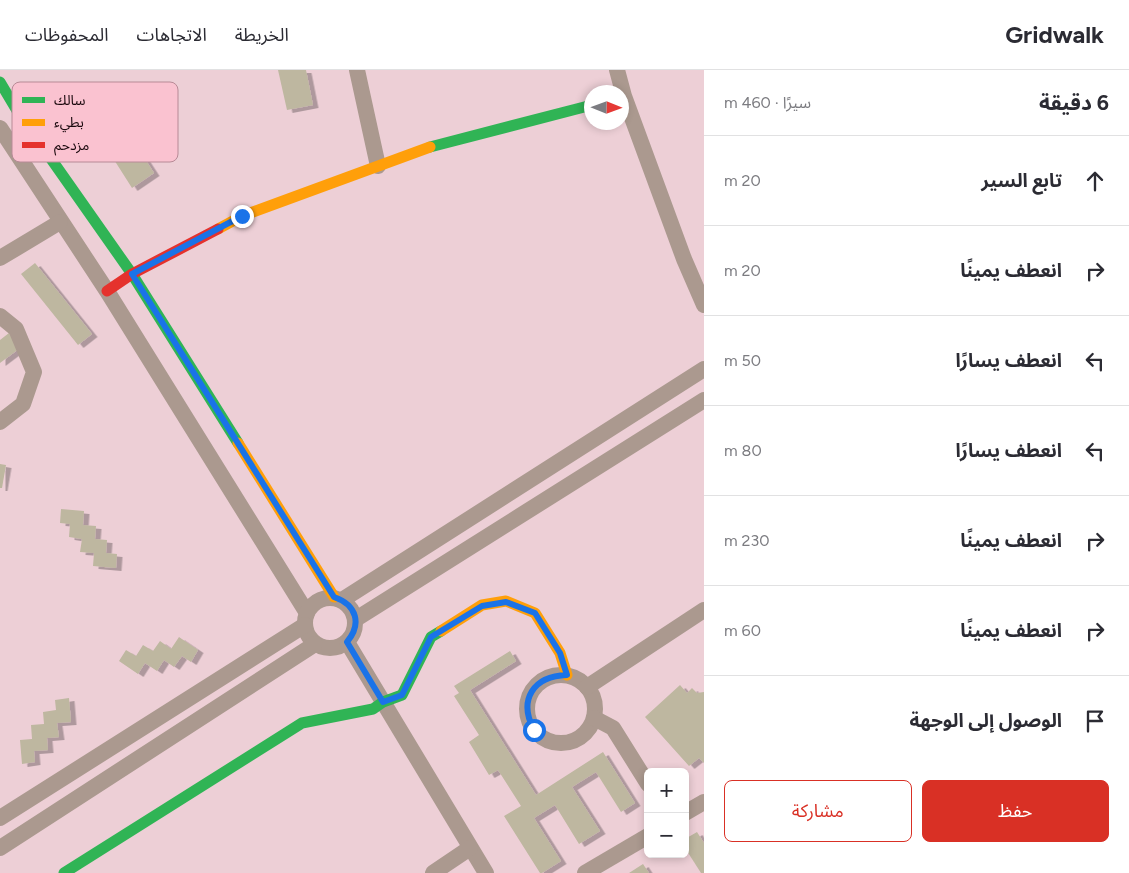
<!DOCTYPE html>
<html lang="ar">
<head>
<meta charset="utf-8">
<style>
	body { margin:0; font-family:Figtree,"Noto Sans Arabic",sans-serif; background:#f2f2f3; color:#2b2b33; direction:rtl }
	.controls { position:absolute; right:15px; bottom:15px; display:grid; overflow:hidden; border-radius:8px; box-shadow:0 2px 8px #0003 }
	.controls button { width:45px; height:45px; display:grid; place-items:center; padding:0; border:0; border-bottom:1px solid #e1e1e2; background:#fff; color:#2b2b33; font:25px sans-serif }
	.compass { position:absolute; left:584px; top:15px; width:45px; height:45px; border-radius:50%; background:#fff; box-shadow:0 2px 8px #0003; rotate:91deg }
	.stop { position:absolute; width:15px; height:15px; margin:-11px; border:4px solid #1a73e8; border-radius:50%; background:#fff }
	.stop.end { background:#1a73e8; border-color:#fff; box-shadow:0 1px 5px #0008 }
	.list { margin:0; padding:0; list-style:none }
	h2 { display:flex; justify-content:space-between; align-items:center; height:65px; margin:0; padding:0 20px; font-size:21px }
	h2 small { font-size:16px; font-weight:400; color:#7c7c81 }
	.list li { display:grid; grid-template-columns:32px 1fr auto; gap:15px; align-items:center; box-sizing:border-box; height:90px; padding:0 20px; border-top:1px solid #e1e1e2 }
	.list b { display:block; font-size:19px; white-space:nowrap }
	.list em { font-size:16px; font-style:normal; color:#7c7c81 }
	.actions { display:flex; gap:10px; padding:15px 20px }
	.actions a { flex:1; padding:11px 0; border:1px solid #d93025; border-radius:8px; text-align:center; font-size:18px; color:#d93025 }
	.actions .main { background:#d93025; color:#fff }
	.icon { flex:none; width:28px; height:28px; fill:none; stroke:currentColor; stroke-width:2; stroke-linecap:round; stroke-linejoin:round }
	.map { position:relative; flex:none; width:704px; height:803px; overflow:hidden; direction:ltr }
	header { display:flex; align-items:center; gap:30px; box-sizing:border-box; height:70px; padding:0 25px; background:#fff; border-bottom:1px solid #e1e1e2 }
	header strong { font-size:24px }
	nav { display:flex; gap:28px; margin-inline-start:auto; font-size:18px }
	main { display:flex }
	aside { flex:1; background:#fff }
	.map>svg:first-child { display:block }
	.building { fill:#beb7a0; filter:url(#shadow) }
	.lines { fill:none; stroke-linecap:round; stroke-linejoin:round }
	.street { stroke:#ab998f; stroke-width:16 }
	.fast { stroke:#30b455; stroke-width:11 }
	.slow { stroke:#ff9f0a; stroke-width:11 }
	.jam { stroke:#e5322d; stroke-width:11 }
	.route { stroke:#1a73e8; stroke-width:6 }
	.key { fill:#fac2d0; stroke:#b78a96; stroke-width:1 }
	.key-label { font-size:14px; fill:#1a080d }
</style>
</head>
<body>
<header>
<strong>Gridwalk</strong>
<nav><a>الخريطة</a><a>الاتجاهات</a><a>المحفوظات</a></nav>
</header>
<main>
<aside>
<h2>6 دقيقة<small>سيرًا · 460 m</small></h2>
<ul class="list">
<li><svg class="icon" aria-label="ahead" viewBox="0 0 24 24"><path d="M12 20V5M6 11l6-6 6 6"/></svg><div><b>تابع السير</b></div><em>20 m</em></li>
<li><svg class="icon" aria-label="right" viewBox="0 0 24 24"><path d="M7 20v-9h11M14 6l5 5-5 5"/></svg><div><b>انعطف يمينًا</b></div><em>20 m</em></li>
<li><svg class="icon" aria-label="left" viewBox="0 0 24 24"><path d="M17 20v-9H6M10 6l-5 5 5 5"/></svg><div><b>انعطف يسارًا</b></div><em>50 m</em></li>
<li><svg class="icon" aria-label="left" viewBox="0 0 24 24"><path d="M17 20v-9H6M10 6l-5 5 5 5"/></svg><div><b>انعطف يسارًا</b></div><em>80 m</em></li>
<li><svg class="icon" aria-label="right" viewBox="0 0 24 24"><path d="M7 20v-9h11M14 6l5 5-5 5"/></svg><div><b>انعطف يمينًا</b></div><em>230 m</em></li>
<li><svg class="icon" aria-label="right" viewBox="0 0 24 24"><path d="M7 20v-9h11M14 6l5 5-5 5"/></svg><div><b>انعطف يمينًا</b></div><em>60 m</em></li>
<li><svg class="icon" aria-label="arrive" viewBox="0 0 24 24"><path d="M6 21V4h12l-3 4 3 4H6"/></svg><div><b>الوصول إلى الوجهة</b></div></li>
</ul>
<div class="actions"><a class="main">حفظ</a><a>مشاركة</a></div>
</aside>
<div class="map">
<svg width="704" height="803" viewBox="0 0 704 803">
	<defs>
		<filter id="shadow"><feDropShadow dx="5.5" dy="3" stdDeviation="0" flood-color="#0004"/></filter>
	</defs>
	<rect width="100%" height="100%" fill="#edcfd6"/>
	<g class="building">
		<polygon points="278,0 306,0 313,35 287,40"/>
		<polygon points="119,49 154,103 132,118 97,63"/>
		<polygon points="35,193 92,264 78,275 21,204"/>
		<polygon points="9,263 20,278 0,293 0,270"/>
		<polygon points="0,394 6,395 2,418 0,418"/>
		<polygon points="61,439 84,441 83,455 96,456 95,469 107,470 106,483 117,484 116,498 93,496 94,483 80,482 82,469 69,467 70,454 60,453"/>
		<polygon points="179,567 198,580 191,592 182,586 174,597 164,590 157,601 145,593 138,604 119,591 126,580 136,586 143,575 153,581 160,571 171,579"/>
		<polygon points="510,581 516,591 470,620 536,725 603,682 635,733 621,742 596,702 572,717 600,761 579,774 555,735 534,748 561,791 542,803 540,803 504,746 521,736 498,700 489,705 469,672 479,665 454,626 459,623 454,616"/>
		<polygon points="680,615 687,623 692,618 697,623 704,622 704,693 699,688 689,696 645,647"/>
		<polygon points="69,628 71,652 57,653 59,667 47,668 48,680 34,681 35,692 22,694 20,670 32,669 31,655 44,654 43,642 56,640 55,630"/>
		<polygon points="697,762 704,773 704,803 701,803 685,778 685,769"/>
		<polygon points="643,794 649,803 629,803"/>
	</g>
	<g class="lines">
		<g class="street">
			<polyline points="357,0 378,96"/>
			<polyline points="617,0 624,26 684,189 704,235"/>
			<polyline points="0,58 107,221 307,543"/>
			<polyline points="0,188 60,152"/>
			<polyline points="0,246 16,259 34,302 23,334 0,352"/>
			<circle cx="330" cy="553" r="25"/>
			<polyline points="342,530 704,299"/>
			<polyline points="356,549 704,330"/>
			<polyline points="347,572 486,803"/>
			<circle cx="561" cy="639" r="34"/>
			<polyline points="587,617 704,540"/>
			<polyline points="594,648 613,658 648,714"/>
			<polyline points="685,743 704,732"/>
			<polyline points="0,748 305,555"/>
			<polyline points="0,778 315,574"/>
			<polyline points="433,803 470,778"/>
			<polyline points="585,803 648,766"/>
		</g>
		<g class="fast">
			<polyline points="0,12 16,39 132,204 238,373"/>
			<polyline points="430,77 592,35"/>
			<polyline points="64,803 302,653 373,639 383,632 402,625 431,567 441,561"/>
		</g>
		<g class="slow">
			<polyline points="218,159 242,146 430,77"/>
			<polyline points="238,373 334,527"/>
			<polyline points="441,561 482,535 506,531 535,543 560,583 567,605"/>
		</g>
		<polyline class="jam" points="107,221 132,204 218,159"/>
	</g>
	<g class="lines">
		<path class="route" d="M242 146 132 204 334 527C357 535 362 554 347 572L383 632 402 625 431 567 482 536 506 532 535 543 560 583 567 605C533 606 518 630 534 660"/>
	</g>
	<rect x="12" y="12" width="166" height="80" rx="8" class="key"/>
	<rect x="22" y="27" width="23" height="6" fill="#30b455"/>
	<rect x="22" y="49" width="23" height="7" fill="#ff9f0a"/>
	<rect x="22" y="72" width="23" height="6" fill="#e5322d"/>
	<g class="key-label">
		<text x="54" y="35">سالك</text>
		<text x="54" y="57">بطيء</text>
		<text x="54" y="80">مزدحم</text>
	</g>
</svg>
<div class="controls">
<button>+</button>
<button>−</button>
</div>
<svg class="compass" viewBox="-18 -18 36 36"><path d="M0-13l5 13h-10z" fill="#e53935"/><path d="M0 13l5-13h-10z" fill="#7c7c81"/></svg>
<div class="stop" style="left:534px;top:660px"></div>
<div class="stop end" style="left:242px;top:146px"></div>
</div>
</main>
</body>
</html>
